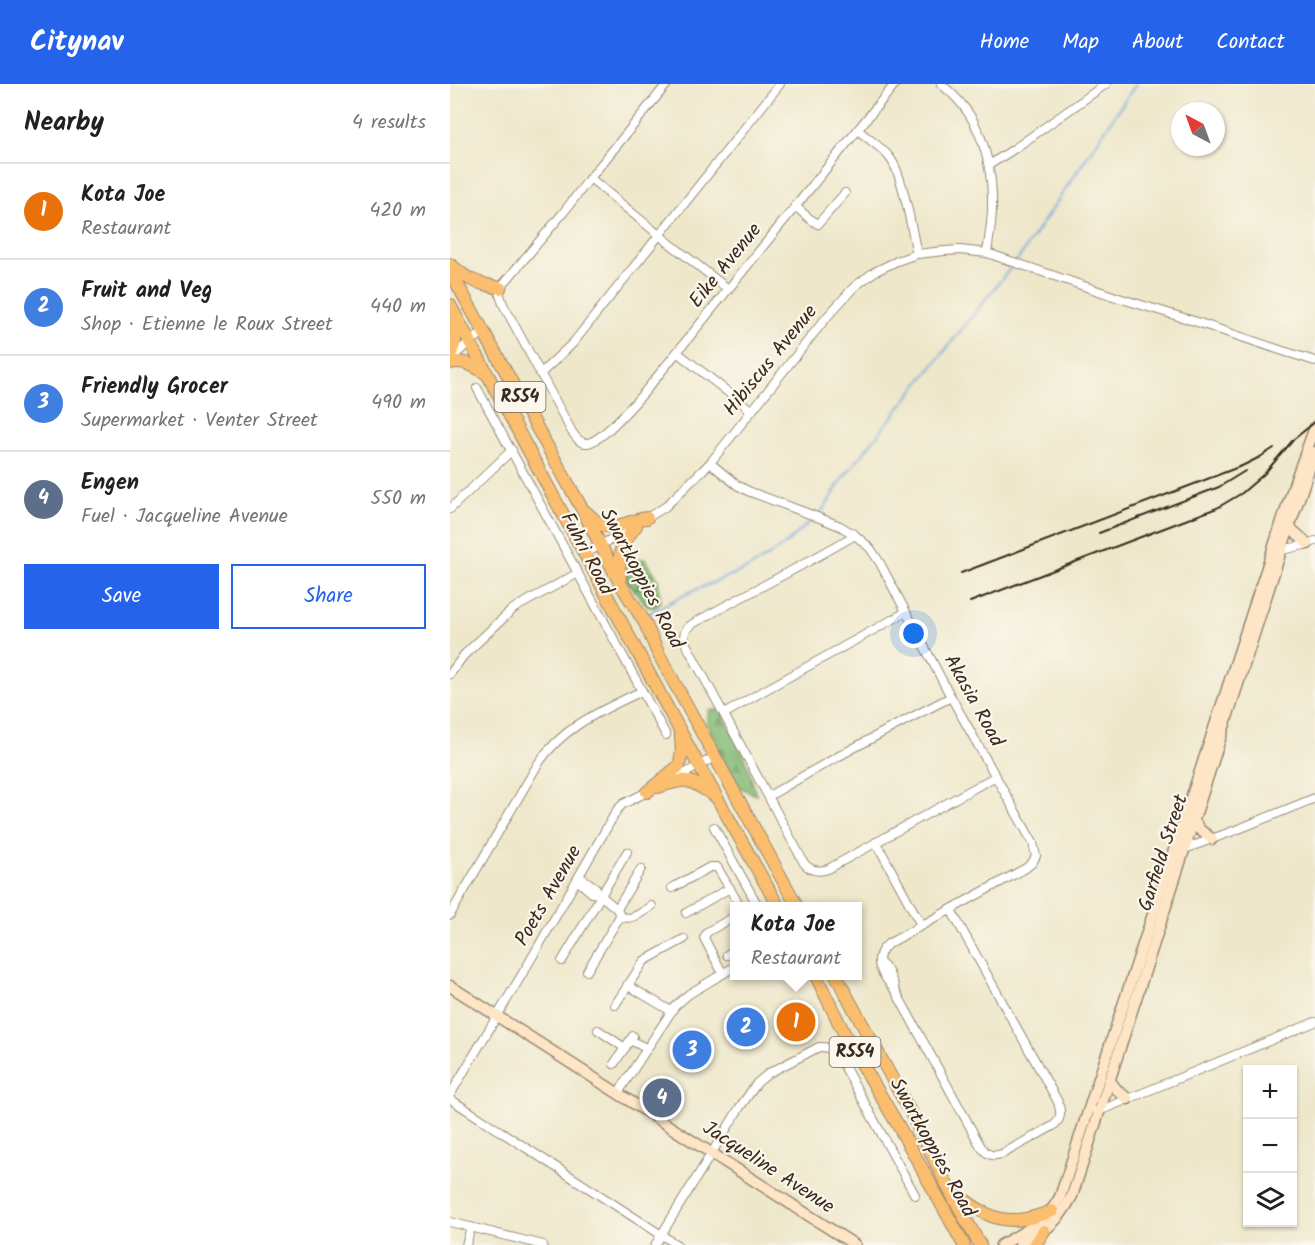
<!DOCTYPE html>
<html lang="en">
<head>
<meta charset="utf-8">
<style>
	body { margin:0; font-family:Kalam,sans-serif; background:#f6f6f6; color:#202124 }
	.controls { position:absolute; right:18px; bottom:18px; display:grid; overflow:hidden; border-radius:0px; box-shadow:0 2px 4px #0004 }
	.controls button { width:54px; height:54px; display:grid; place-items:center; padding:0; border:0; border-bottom:2px solid #e0e0e0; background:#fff; color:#202124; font:30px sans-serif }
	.compass { position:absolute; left:721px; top:18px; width:54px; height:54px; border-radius:50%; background:#fff; box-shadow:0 2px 4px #0004; rotate:319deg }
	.you { position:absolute; left:464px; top:550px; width:21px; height:21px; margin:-15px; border:4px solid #fff; border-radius:50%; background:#1a73e8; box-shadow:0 0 0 9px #1a73e833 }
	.badge { display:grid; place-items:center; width:39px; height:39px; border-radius:50%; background:#2563eb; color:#fff; font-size:20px; font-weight:700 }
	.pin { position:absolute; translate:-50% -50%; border:3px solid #fff; box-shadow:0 2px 6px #0006 }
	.popup { position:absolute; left:280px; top:818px; width:132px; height:78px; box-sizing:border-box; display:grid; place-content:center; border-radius:0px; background:#fff; filter:drop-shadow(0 2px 4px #0005); font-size:20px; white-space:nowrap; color:#757577 }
	.popup b { font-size:22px; color:#202124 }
	.popup::after { content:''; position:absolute; left:50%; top:100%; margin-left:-12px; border:12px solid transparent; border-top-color:#fff }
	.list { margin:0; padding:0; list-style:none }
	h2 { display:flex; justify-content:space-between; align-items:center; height:78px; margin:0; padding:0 24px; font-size:26px }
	h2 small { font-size:20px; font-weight:400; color:#757577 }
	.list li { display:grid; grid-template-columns:39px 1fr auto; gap:18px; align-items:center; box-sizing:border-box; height:96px; padding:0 24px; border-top:2px solid #e0e0e0 }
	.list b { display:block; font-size:22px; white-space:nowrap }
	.list p { margin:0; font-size:20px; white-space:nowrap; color:#757577 }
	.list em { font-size:20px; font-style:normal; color:#757577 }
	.actions { display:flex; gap:12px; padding:18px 24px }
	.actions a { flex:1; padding:14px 0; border:2px solid #2563eb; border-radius:0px; text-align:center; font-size:21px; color:#2563eb }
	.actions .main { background:#2563eb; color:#fff }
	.icon { flex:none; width:33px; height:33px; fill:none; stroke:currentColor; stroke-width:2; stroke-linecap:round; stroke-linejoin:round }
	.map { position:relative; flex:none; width:865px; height:1161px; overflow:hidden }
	header { display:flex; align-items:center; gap:36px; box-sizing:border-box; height:84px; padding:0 30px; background:#2563eb; color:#fff }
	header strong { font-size:28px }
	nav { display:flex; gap:33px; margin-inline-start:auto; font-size:21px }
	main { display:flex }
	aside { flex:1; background:#fff }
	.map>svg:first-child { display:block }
	.forest { fill:url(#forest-firs); stroke:#60724a; stroke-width:1.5 }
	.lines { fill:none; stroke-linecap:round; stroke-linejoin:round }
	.stream { stroke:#6ca2da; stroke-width:2 }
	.street-casing { stroke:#948874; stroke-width:10 }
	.secondary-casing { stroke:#948874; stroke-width:13 }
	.primary-casing { stroke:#948874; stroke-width:14 }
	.street { stroke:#fff; stroke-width:8 }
	.secondary { stroke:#fde5c5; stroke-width:10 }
	.primary { stroke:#fbbd6e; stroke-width:12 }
	.rail { stroke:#3b2a1e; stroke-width:2 }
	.labels { text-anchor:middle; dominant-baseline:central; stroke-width:4.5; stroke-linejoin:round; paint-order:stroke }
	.shield { fill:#fbf7ec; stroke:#75685c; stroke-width:1.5 }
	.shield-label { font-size:18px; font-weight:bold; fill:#3b2a1e }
	.street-label { font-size:20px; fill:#3b2a1e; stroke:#fbf7ec }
</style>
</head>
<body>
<header>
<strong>Citynav</strong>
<nav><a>Home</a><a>Map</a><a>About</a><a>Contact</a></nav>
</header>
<main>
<aside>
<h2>Nearby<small>4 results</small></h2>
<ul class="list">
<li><span class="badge" style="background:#e8710a">1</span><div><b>Kota Joe</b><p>Restaurant</p></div><em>420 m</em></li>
<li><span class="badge" style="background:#3f7fe0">2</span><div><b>Fruit and Veg</b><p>Shop · Etienne le Roux Street</p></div><em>440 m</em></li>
<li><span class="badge" style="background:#3f7fe0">3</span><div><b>Friendly Grocer</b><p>Supermarket · Venter Street</p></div><em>490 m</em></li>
<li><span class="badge" style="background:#5c6f8a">4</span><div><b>Engen</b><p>Fuel · Jacqueline Avenue</p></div><em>550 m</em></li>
</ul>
<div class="actions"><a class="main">Save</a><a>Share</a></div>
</aside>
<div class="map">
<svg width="865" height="1161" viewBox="0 0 865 1161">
	<defs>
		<pattern id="forest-firs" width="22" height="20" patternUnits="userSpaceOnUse" patternTransform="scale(1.5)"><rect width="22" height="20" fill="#85bb77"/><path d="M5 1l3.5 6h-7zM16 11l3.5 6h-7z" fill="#6e9861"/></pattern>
	</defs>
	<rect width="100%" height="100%" fill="#fbf7ec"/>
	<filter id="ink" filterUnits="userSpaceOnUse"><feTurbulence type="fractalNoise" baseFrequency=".0167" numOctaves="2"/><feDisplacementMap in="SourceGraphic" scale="12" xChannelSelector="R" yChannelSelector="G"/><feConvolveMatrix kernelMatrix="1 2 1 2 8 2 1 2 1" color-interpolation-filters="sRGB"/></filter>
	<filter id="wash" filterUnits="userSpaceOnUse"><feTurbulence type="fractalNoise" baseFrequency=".008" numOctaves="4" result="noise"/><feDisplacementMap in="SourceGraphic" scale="24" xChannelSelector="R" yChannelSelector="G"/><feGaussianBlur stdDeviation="1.35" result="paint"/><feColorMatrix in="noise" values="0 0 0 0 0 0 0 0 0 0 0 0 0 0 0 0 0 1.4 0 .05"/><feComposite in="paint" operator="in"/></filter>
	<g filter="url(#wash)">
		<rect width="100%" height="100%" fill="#eee7ca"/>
		<g class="forest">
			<polygon points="195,475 208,495 210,517 205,523 198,523 176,496 176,477"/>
			<polygon points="259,626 271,626 296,676 306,711 289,703 266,663 257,637"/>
		</g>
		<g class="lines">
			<g class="stream">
				<polyline points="567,177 686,0"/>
				<path d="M368 431C378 422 382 411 389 400 395 390 403 382 410 373L563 181"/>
				<polyline points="198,530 238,509 299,484 320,471 339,457 363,435"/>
			</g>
		</g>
	</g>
	<g filter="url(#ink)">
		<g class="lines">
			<defs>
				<g id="street">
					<path d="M217 0 140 94 113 129 50 204V211L53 220 122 348C126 353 129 359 136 359 151 359 182 321 193 310L445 0"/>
					<path d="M491 0C502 9 512 19 519 30 536 56 543 93 542 124 542 139 539 154 537 169"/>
					<path d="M408 46C418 55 432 63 440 74 453 90 462 148 467 170"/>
					<polyline points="539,81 564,65 656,0"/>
					<polyline points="140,94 209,151 278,205"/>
					<polyline points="345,122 360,135 368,140 395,109"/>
					<polyline points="228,269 302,327"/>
					<polyline points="1,275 19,258 35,248"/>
					<polyline points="90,290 123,259 330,0"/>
					<polyline points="27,304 216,651"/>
					<path d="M260 379 287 401 298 407 362 431 390 442 405 451 420 464 430 479 501 613 583 759 586 772 582 779 576 784 438 860C420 875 432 891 445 906L531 1063C538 1071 541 1073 552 1070L603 1042C612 1035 611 1028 608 1018L501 826"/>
					<polyline points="0,425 62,366"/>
					<polyline points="195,435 215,423 260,379 376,234 404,203 424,188 447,177 467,170 494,167 510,166 537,169 672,215 744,237 833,267 865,277"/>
					<path d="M405 451C353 482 298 509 244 539 237 543 232 549 235 558L354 779C360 787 369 788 378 785L546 692"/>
					<polyline points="828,467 858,460 865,457"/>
					<polyline points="134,470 180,445"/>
					<polyline points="0,590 14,571 63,525 128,489"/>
					<polyline points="274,630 308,610 456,528"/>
					<polyline points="225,695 266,672"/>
					<path d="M319 712C378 677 440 644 501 613"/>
					<polyline points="264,743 308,822"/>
					<polyline points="426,758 471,841"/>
					<polyline points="732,766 786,746 865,714"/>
					<polyline points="129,792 146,804 149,810 167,825 170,832 137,887"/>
					<polyline points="127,796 142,809 149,810"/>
					<polyline points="222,804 260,783 267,783 290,822"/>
					<polyline points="167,825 191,785"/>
					<polyline points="236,829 280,804"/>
					<path d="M0 831 88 680C113 642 153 626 192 607"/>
					<path d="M170 832C181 838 192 828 202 822"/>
					<polyline points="277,871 284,866"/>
					<polyline points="112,877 177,768"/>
					<polyline points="429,878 437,885 444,901"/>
					<polyline points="273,890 254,854 257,848 284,833"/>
					<polyline points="177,901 221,927"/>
					<polyline points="165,921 194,877 234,855"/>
					<polyline points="148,946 175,964"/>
					<polyline points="180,956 196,964"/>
					<polyline points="164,980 183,952"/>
					<polyline points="168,1009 225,922 239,910 284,883"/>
					<polyline points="0,1011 80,877 167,726 173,720 201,706"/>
					<polyline points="0,1015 227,1161"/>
					<polyline points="647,1027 649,1027 865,938"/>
					<polyline points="0,1138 93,1161"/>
					<polyline points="16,1161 21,1143"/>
					<path d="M205 1161 290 1023 307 999 319 989 369 963C381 962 386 969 392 978L465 1111"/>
				</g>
				<g id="secondary">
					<polyline points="839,443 858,460"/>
					<polyline points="744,737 750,746 762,755"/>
					<polyline points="0,902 405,1161"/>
					<polyline points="659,996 668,1007 678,1015"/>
					<path d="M551 1161C574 1148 598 1137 610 1113L845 398 865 343"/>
					<path d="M570 1161C596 1146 608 1139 622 1112L831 467 865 368"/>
				</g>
				<g id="primary">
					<path d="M0 180C20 198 25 198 50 204"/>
					<polyline points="0,187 131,423 170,499 195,539 208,569 347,822"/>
					<polyline points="0,221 249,682 328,822"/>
					<polyline points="0,272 5,258 6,235"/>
					<path d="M0 279C14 275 25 283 37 290"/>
					<path d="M136 428C141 433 146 438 152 441 165 447 183 435 197 434"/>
					<path d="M170 493C168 467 170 462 186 442"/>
					<path d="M208 703C237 694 237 693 263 711"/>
					<polyline points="197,708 229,682 232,668 231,653"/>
					<polyline points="366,892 394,949 449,1043 514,1161"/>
					<polyline points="386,892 463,1033 500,1107 530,1161"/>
					<path d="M501 1107C513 1114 524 1124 537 1130 559 1141 581 1135 602 1127"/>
					<polyline points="585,1161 594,1147"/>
				</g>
			</defs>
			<use href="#street" class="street-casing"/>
			<use href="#secondary" class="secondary-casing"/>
			<use href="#primary" class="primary-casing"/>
			<use href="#street" class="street"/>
			<use href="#secondary" class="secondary"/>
			<use href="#primary" class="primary"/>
			<g class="rail">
				<polyline points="649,449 769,403 795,387"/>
				<polyline points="511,489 794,381 810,373 824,364"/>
				<polyline points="520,518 767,424 792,409 814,390 844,355 865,338"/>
			</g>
		</g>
	</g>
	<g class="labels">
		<g class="shield">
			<rect x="44.5" y="298" width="51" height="30" rx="4.5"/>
			<rect x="379.5" y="953" width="51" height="30" rx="4.5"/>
		</g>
		<g class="shield-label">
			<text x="70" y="313">R554</text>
			<text x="405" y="968">R554</text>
		</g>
		<g class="street-label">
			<text transform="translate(276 182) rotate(-51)">Eike Avenue</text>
			<text transform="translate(321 277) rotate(-51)">Hibiscus Avenue</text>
			<text transform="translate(136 470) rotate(62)">Fuhri Road</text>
			<text transform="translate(191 495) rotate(62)">Swartkoppies Road</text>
			<text transform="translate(523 617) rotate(61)">Akasia Road</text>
			<text transform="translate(714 769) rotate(-72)">Garfield Street</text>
			<text transform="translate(99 812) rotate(-60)">Poets Avenue</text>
			<text transform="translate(482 1064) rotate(61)">Swartkoppies Road</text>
			<text transform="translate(318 1084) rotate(33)">Jacqueline Avenue</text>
		</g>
	</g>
</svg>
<div class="controls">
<button>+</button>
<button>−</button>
<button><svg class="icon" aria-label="layers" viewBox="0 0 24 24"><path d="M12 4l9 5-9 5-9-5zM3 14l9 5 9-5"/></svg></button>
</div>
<svg class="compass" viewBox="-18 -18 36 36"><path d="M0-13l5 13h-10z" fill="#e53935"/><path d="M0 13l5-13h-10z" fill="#757577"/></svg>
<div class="you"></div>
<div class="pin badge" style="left:346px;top:938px;background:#e8710a">1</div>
<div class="popup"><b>Kota Joe</b>Restaurant</div>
<div class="pin badge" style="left:296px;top:943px;background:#3f7fe0">2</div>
<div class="pin badge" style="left:242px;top:966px;background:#3f7fe0">3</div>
<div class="pin badge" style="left:212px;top:1014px;background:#5c6f8a">4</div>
</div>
</main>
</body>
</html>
